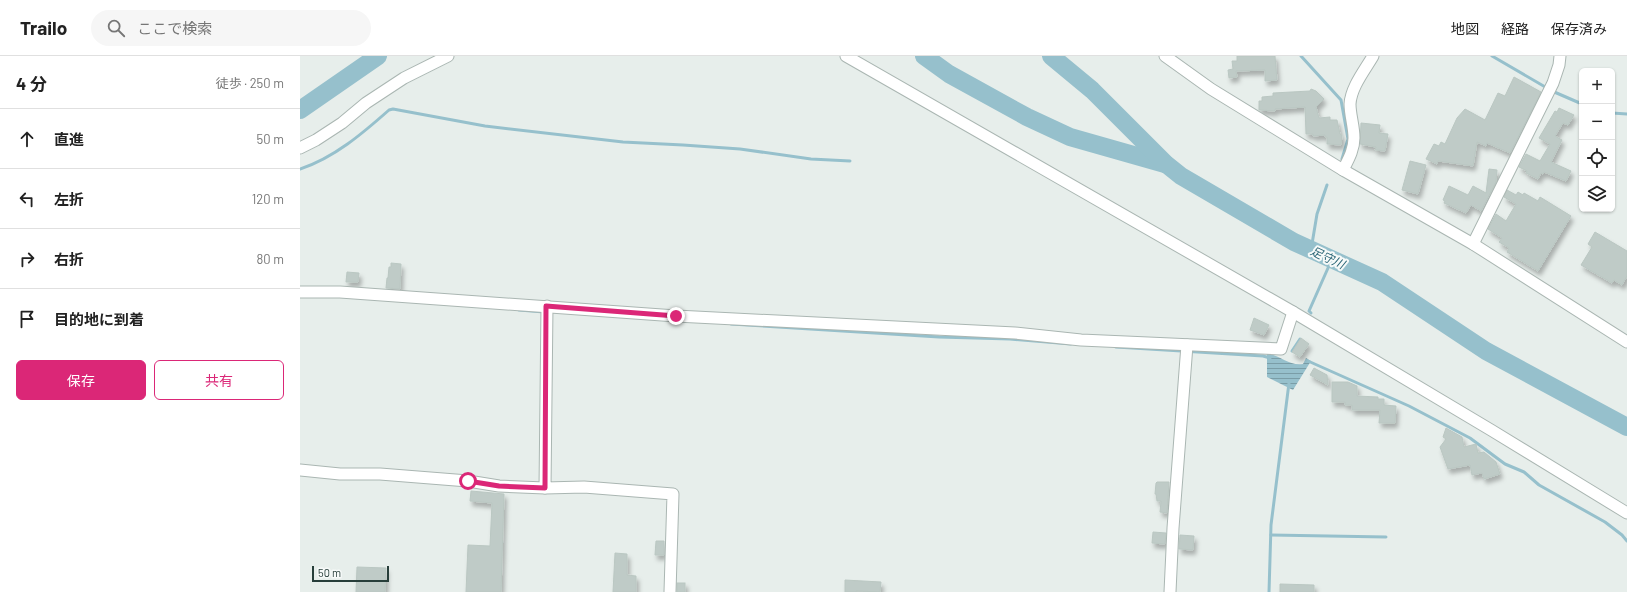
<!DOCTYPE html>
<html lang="ja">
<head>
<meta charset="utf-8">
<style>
	body { margin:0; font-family:Barlow,"Noto Sans JP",sans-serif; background:#f6f6f6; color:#222 }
	.controls { position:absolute; right:12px; top:12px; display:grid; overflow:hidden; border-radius:6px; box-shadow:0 1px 3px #0004 }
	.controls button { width:36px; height:36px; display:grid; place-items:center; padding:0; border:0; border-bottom:1px solid #e0e0e0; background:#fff; color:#222; font:20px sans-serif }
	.scale { position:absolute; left:12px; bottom:10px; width:77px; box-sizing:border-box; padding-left:4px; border:2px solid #273e3a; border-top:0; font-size:11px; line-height:14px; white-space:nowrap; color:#273e3a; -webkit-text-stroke:3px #f7faf9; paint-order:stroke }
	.stop { position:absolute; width:12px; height:12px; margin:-9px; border:3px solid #db2777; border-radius:50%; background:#fff }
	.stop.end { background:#db2777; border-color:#fff; box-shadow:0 1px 4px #0008 }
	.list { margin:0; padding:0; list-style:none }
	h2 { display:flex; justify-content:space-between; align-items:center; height:52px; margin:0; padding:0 16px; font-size:17px }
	h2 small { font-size:13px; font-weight:400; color:#767676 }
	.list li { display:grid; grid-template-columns:26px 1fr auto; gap:12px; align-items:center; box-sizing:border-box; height:60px; padding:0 16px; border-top:1px solid #e0e0e0 }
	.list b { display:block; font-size:15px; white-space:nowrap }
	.list em { font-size:13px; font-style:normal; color:#767676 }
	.actions { display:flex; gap:8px; padding:12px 16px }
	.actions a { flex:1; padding:9px 0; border:1px solid #db2777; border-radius:6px; text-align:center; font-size:14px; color:#db2777 }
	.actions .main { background:#db2777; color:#fff }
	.icon { flex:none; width:22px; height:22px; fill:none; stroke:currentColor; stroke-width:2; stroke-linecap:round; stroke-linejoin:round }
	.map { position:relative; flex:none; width:1327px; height:536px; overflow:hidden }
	header { display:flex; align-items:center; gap:24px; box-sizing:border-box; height:56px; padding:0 20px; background:#fff; border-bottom:1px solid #e0e0e0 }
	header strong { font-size:19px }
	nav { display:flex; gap:22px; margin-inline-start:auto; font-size:14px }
	.search { width:280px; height:36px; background:#f6f6f6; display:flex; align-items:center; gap:10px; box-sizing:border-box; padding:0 14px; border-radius:22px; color:#767676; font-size:15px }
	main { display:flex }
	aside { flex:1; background:#fff }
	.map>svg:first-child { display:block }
	.water { fill:url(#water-rules) }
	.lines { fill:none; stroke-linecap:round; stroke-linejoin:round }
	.stream { stroke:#96c0cc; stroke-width:3 }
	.river { stroke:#96c0cc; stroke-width:18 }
	.building { fill:#bfcbc7; stroke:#bac7c2; filter:url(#shadow) }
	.minor-casing { stroke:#aab6b2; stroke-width:13 }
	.minor { stroke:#fff; stroke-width:11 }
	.route { stroke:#db2777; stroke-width:5 }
	.labels { text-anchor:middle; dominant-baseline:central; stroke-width:4; stroke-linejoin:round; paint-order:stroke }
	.water-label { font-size:12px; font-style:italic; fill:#276374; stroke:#f7faf9 }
</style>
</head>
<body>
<header>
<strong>Trailo</strong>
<div class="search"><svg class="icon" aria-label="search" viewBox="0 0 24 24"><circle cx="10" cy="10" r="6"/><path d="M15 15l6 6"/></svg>ここで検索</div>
<nav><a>地図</a><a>経路</a><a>保存済み</a></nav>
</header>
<main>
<aside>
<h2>4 分<small>徒歩 · 250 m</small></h2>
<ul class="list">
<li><svg class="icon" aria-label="ahead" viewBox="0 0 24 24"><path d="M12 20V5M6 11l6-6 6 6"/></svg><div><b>直進</b></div><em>50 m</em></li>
<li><svg class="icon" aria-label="left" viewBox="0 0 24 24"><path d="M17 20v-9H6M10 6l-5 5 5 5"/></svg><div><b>左折</b></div><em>120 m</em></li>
<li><svg class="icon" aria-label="right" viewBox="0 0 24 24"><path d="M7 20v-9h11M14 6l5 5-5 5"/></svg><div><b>右折</b></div><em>80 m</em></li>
<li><svg class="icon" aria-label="arrive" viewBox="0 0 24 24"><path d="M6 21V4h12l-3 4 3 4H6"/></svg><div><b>目的地に到着</b></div></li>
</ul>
<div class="actions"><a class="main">保存</a><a>共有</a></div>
</aside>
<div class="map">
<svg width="1327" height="536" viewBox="0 0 1327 536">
	<defs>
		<pattern id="water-rules" width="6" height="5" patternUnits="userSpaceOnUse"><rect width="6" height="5" fill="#96c0cc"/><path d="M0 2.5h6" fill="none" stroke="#7a9da7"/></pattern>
		<filter id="shadow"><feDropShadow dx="2.5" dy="4.5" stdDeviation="2" flood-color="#0004"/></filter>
	</defs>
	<rect width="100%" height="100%" fill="#e7eeeb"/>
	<path class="water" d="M967 297C981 300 989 310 1003 308L1006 302 1011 305 993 334 967 321Z"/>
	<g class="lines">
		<g class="stream">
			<polyline points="1001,0 1041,44 1048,83 1042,103"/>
			<polyline points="1192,0 1247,32"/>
			<polyline points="1252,35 1282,48"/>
			<polyline points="1312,57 1327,58"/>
			<path d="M0 113C34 102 63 77 89 54L93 53 185 70 323 86 383 89 440 93 511 103 550 105"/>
			<polyline points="1011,194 1017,158 1027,129"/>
			<polyline points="219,254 244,256"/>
			<polyline points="1011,257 1009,255 1032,203"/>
			<polyline points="431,268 639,281 710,283 771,288"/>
			<polyline points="816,291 963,300 970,302"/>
			<polyline points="992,295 1000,283"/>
			<polyline points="1008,305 1109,350 1170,382 1205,408 1224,416 1239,429 1305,466 1322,479 1327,485"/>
			<polyline points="971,479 1086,481"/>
			<polyline points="969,536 971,469 989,327"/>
		</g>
		<g class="river">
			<polyline points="624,0 649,18 727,61 770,81 865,108"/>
			<polyline points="751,0 792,34 866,108 881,120 994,186 1082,226 1186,295 1327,371"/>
			<polyline points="0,54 78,0"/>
		</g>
	</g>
	<g class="building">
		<polygon points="937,0 975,0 977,24 965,25 965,14 936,15 937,21 929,22 928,14 933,13 932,5 937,5"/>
		<polygon points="1214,21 1241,36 1210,97 1187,87 1186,90 1177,86 1173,110 1138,105 1137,108 1126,103 1134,88 1139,90 1141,86 1145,88 1157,62 1165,53 1185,64 1198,37 1205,40"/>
		<polygon points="1011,33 1016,35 1024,43 1016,51 1019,62 1030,61 1030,64 1037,64 1040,78 1042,79 1041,89 1027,88 1027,81 1025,81 1025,79 1013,80 1013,78 1006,78 1005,51 975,53 975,55 959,54 959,45 962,45 962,41 973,40 973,37 1010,35"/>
		<polygon points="1259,52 1274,59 1268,69 1263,67 1255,80 1262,84 1251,106 1271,115 1266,125 1244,116 1243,118 1241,117 1238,123 1226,117 1227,115 1219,111 1226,98 1240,105 1250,88 1239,82 1255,55 1257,56"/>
		<polygon points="1061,67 1080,69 1079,77 1088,78 1085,95 1075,94 1076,91 1060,88"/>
		<polygon points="1110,105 1126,109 1118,138 1102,134"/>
		<polygon points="1189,113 1197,114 1196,126 1181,155 1171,149 1166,157 1144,147 1145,145 1143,144 1149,130 1168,139 1173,130 1186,137"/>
		<polygon points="1207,134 1216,139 1218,136 1223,139 1224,137 1238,145 1240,141 1271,160 1238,215 1207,196 1209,192 1199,186 1202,182 1188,173 1196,158 1206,165 1216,148 1204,141"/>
		<polygon points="1295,176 1327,195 1327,220 1322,229 1314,224 1312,227 1281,209 1292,191 1288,188"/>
		<polygon points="91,207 101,208 100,233 86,232 87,222 88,222 89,211 91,211"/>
		<polygon points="47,216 59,217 58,226 46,226"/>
		<polygon points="954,262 969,269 964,279 950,274"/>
		<polygon points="1001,282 1009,288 1000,301 992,296"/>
		<polygon points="1014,312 1027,319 1028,329 1010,319"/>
		<polygon points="1032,326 1048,326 1057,330 1057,340 1078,341 1078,343 1084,343 1084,349 1096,350 1095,367 1079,367 1080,354 1052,354 1052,349 1045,349 1045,346 1032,346"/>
		<polygon points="1146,372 1162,381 1164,391 1176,388 1178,397 1184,396 1196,406 1200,418 1184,423 1182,417 1172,419 1170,409 1148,413 1140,391 1146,383 1143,381"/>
		<polygon points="857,426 869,426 867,457 860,456 861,445 857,445 856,438 855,438 856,427"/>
		<polygon points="171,435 204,438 201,536 166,536 168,489 190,490 192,447 170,445"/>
		<polygon points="853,476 866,477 865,488 852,487"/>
		<polygon points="880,479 894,480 893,494 879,493"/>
		<polygon points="356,485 364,485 364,499 355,499"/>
		<polygon points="315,497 327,498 327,519 336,520 336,536 313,536"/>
		<polygon points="57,511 86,512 85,536 56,536"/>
		<polygon points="545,524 581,526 580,536 556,535 556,536 545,536"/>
		<rect x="377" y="527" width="8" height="9"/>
		<polygon points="980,528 1014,529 1014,536 980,536"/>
	</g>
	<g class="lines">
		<defs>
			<g id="minor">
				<polyline points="546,0 993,256 1191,374 1327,457"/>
				<polyline points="865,0 911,33 1043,114 1173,188 1327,286"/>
				<polyline points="0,92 16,84 42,67 66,47 104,22 148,0"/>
				<path d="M1043 114C1048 104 1054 94 1054 82 1054 70 1050 59 1050 48 1051 31 1065 14 1073 0"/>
				<polyline points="1173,188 1253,27 1259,9 1260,0"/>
				<polyline points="0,236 40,236 376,260 715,277 781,284 981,293 993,256"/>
				<polyline points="247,250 245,432 284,431 373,438 370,536"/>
				<polyline points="0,414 40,418 80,418 168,425 199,430 245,432"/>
				<polyline points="870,536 873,472 887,289"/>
			</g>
		</defs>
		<use href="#minor" class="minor-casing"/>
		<use href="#minor" class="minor"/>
	</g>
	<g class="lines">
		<polyline class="route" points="168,425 199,430 245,432 246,250 376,260"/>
	</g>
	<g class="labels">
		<g class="water-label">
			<text transform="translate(1028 201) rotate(25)">足守川</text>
		</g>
	</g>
</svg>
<div class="controls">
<button>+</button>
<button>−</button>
<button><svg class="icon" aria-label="locate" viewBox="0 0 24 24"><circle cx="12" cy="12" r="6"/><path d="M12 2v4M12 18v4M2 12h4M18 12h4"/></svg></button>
<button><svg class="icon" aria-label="layers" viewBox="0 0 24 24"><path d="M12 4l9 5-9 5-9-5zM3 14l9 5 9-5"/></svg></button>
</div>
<div class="scale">50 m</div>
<div class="stop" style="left:168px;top:425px"></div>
<div class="stop end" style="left:376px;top:260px"></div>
</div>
</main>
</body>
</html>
